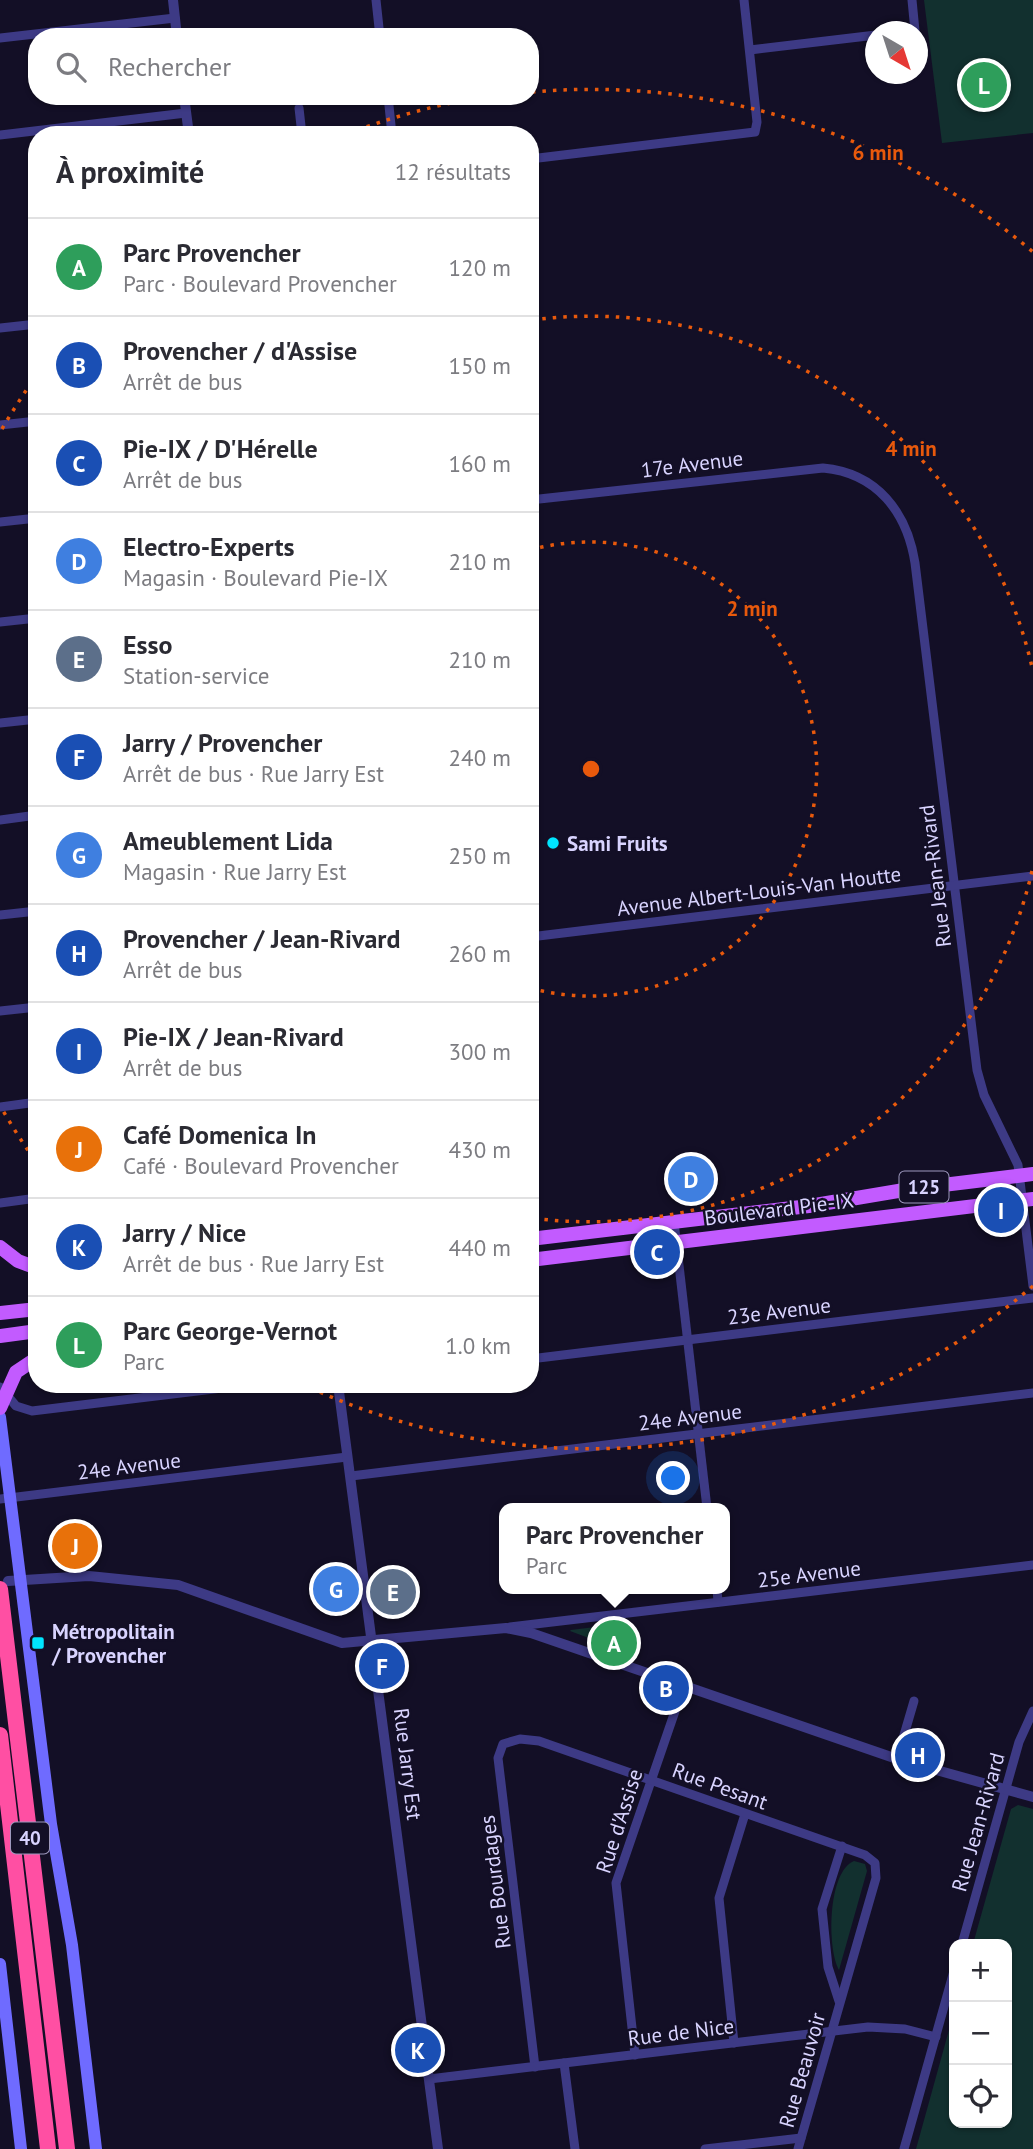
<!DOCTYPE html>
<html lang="fr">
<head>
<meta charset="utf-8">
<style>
	body { margin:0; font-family:"PT Sans",sans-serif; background:#f2f2f3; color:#2b2b33 }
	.controls { position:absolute; right:21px; bottom:21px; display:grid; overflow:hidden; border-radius:14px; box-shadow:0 2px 5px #0004 }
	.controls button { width:63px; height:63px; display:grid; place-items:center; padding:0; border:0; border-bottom:2px solid #e1e1e2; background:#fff; color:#2b2b33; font:35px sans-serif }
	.compass { position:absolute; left:865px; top:21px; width:63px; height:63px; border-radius:50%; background:#fff; box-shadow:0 2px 5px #0004; rotate:141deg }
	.you { position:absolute; left:674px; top:1479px; width:24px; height:24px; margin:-18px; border:5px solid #fff; border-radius:50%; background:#1a73e8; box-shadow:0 0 0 10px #1a73e833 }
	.badge { display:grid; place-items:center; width:46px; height:46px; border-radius:50%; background:#187f8f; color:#fff; font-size:23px; font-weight:700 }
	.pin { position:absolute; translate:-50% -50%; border:4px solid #fff; box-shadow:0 2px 7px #0006 }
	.popup { position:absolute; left:499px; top:1503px; width:231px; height:91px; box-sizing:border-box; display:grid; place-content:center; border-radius:14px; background:#fff; filter:drop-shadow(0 2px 5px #0005); font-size:23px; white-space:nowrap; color:#7c7c81 }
	.popup b { font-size:26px; color:#2b2b33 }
	.popup::after { content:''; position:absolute; left:50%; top:100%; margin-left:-14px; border:14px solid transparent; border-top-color:#fff }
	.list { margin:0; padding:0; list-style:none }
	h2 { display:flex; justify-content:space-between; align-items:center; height:91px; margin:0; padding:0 28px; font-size:30px }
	h2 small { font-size:23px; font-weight:400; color:#7c7c81 }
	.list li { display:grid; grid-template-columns:46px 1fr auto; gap:21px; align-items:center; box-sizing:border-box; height:98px; padding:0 28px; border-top:2px solid #e1e1e2 }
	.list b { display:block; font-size:26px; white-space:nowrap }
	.list p { margin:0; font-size:23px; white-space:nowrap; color:#7c7c81 }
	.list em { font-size:23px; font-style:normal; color:#7c7c81 }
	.icon { flex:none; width:38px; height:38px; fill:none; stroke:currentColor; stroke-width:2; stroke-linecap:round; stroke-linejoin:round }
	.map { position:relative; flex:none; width:1033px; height:2149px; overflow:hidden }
	.search { position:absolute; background:#fff; box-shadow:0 2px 5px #0004; left:28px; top:28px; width:511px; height:77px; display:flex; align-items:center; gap:18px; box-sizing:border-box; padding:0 24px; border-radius:28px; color:#7c7c81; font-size:26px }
	.panel { position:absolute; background:#fff; box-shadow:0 2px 5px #0004; left:28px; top:126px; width:511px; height:1267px; border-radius:28px }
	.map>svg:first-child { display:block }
	.green { fill:#12302f }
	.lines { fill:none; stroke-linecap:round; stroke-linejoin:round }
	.minor { stroke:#3d3a85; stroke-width:9 }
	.tertiary { stroke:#3d3a85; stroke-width:10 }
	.secondary { stroke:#6f6bff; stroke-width:12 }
	.primary { stroke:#c25bff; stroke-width:14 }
	.motorway { stroke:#ff4fa3; stroke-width:16 }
	.ring { fill:none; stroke:#e8590c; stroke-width:3.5; stroke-dasharray:3.5 7 }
	.poi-dot { fill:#00e5ff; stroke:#130f26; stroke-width:2.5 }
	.labels { text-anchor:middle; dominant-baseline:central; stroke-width:5; stroke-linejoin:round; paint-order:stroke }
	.shield { fill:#130f26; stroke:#9e99be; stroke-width:2 }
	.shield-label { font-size:19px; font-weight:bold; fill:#d9d4ff }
	.street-label { font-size:21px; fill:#d9d4ff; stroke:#130f26 }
	.poi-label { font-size:21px; font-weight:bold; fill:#d9d4ff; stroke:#130f26; text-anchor:start }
	.centre { fill:#e8590c; stroke:#130f26; stroke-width:3.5 }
	.ring-label { font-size:21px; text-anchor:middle; font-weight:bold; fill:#e8590c; stroke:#130f26; stroke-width:5; stroke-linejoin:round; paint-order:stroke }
</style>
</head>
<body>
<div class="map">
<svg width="1033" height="2149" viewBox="0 0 1033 2149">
	<rect width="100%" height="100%" fill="#130f26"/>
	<g class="green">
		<polygon points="924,0 1033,0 1033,133 942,143"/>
		<polygon points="627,1623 629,1653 570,1631 571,1630"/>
		<polygon points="1018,1805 1033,1809 1033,2149 916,2149 954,2012 954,2123 1007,2123 1007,1944 973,1944 1011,1809"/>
		<path d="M854 1861 865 1864 867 1871 839 1970C827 1950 827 1872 854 1861Z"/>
	</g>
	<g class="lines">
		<g class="minor">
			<polyline points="376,0 380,37"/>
			<polyline points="906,32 915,31 912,0"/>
			<polyline points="0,38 175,18"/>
			<polyline points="750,50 876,35"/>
			<polyline points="388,96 392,135"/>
			<polyline points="299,108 302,135"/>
			<polyline points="0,135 186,113"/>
			<polyline points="530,159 755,132 757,122 744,0"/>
			<polyline points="0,328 37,324"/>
			<polyline points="0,425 37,421"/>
			<path d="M530 500 823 468C877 473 907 512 915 563L977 1070 984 1095 1018 1165 1033 1286"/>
			<polyline points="0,522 37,518"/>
			<polyline points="0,622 37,618"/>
			<polyline points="0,723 37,719"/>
			<polyline points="0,820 37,815"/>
			<polyline points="0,915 37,911"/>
			<polyline points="530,937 1033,876"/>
			<polyline points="0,1011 37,1007"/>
			<polyline points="0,1107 37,1102"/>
			<polyline points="0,1203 37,1198"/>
			<polyline points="674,1222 707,1508"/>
			<polyline points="530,1359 1033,1298"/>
			<polyline points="0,1387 16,1406 32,1411 255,1384"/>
			<polyline points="351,1476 1033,1393"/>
			<polyline points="0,1499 347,1457"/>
			<polyline points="717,1589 718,1602"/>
			<polyline points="510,1627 1033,1565"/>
			<polyline points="897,1759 914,1701"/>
			<polyline points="962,1944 1019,1742 1033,1711"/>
			<polyline points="839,2001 828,1967 822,1909 842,1846"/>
			<polyline points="734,2043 719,1898 745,1814"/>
			<polyline points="635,2055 616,1883 684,1685"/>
			<polyline points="564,2063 575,2149"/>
			<polyline points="535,2067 498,1758 503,1744 520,1739 539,1741 865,1855 875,1863 876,1878 798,2149"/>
			<polyline points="429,2079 868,2027 905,2029 936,2037"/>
			<polyline points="705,2149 801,2138"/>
			<polyline points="904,2149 954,1971"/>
		</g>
		<g class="tertiary">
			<polyline points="173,0 177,37"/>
			<polyline points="184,96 189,135"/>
			<polyline points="338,1384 438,2149"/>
			<polyline points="8,1581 89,1576 178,1585 342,1643 506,1628 531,1633 897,1759 1033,1797"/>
		</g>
		<g class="secondary">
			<polyline points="0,1417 51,1824 72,1945 96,2149"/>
			<polyline points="0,1964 21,2149"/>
		</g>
		<g class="primary">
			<polyline points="530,1239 809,1206 910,1189 1033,1174"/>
			<polyline points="0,1247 18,1261 37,1268"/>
			<polyline points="530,1260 1033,1199"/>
			<polyline points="0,1313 37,1309"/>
			<polyline points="0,1336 37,1331"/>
			<polyline points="0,1408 16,1372 37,1358"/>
		</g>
		<g class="motorway">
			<polyline points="0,1589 67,2149"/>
			<polyline points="0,1735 48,2149"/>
		</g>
	</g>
	<g class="ring">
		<path d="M530 550A227 227 0 1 1 530 988"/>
		<path d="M1032 871A453 453 0 0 1 532 1218M532 320A453 453 0 0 1 1032 667"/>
		<path d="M1033 1286A680 680 0 0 1 304 1385M34 1159A680 680 0 0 1 2 1109M2 429A680 680 0 0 1 34 379M347 134A680 680 0 0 1 490 96M532 92A680 680 0 0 1 1033 252"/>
	</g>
	<g class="poi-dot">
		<circle cx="553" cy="843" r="7"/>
		<rect x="31" y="1636" width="14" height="14" rx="3.5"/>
	</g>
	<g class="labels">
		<g class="shield">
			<rect x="899.5" y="1171.5" width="49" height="31" rx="5"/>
			<rect x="11" y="1822.5" width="38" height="31" rx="5"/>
		</g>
		<g class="shield-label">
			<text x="924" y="1187">125</text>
			<text x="30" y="1838">40</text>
		</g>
		<g class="street-label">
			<text transform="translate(692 464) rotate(-7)">17e Avenue</text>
			<text transform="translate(935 876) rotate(-97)">Rue Jean-Rivard</text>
			<text transform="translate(759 891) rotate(-7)">Avenue Albert-Louis-Van Houtte</text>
			<text transform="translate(779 1209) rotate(-7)">Boulevard Pie-IX</text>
			<text transform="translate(779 1311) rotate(-7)">23e Avenue</text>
			<text transform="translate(690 1417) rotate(-7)">24e Avenue</text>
			<text transform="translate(129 1466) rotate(-7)">24e Avenue</text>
			<text transform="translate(809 1574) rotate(-7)">25e Avenue</text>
			<text transform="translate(408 1764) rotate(83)">Rue Jarry Est</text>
			<text transform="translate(720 1786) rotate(20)">Rue Pesant</text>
			<text transform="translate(619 1821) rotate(-72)">Rue d'Assise</text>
			<text transform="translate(978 1822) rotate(-74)">Rue Jean-Rivard</text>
			<text transform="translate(495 1882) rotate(-97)">Rue Bourdages</text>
			<text transform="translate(681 2032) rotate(-7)">Rue de Nice</text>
			<text transform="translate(802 2070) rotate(-74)">Rue Beauvoir</text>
		</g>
		<g class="poi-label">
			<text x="567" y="843">Sami Fruits</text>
			<text x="52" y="1631">Métropolitain<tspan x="52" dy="24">/ Provencher</tspan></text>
		</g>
	</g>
	<circle cx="591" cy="769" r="10" class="centre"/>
	<g class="ring-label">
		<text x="878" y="160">6 min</text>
		<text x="911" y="456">4 min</text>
		<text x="752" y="616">2 min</text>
	</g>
</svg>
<div class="controls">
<button>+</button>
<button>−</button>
<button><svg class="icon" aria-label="locate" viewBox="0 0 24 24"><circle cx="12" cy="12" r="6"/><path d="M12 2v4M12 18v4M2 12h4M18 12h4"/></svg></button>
</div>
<svg class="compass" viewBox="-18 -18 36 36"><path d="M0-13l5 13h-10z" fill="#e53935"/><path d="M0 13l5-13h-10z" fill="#7c7c81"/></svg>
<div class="you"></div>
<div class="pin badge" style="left:614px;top:1643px;background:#2e9e5b">A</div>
<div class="popup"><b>Parc Provencher</b>Parc</div>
<div class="pin badge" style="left:666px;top:1688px;background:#1a4fb4">B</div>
<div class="pin badge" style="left:657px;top:1252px;background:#1a4fb4">C</div>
<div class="pin badge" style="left:691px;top:1179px;background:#3f7fe0">D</div>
<div class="pin badge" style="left:393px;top:1592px;background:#5c6f8a">E</div>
<div class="pin badge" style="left:382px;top:1666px;background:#1a4fb4">F</div>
<div class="pin badge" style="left:336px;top:1589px;background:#3f7fe0">G</div>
<div class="pin badge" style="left:918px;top:1755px;background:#1a4fb4">H</div>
<div class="pin badge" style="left:1001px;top:1210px;background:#1a4fb4">I</div>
<div class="pin badge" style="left:75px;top:1546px;background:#e8710a">J</div>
<div class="pin badge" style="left:418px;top:2050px;background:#1a4fb4">K</div>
<div class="pin badge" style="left:984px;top:85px;background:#2e9e5b">L</div>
<div class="search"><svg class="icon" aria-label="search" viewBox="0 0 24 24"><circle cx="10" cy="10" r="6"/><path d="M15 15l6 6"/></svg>Rechercher</div>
<section class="panel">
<h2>À proximité<small>12 résultats</small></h2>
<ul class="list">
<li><span class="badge" style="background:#2e9e5b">A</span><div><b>Parc Provencher</b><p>Parc · Boulevard Provencher</p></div><em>120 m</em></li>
<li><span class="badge" style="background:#1a4fb4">B</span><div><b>Provencher / d'Assise</b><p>Arrêt de bus</p></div><em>150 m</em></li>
<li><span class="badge" style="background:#1a4fb4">C</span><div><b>Pie-IX / D'Hérelle</b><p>Arrêt de bus</p></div><em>160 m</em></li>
<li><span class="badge" style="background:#3f7fe0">D</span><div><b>Electro-Experts</b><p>Magasin · Boulevard Pie-IX</p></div><em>210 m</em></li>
<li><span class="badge" style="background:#5c6f8a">E</span><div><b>Esso</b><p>Station-service</p></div><em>210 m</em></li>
<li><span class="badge" style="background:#1a4fb4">F</span><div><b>Jarry / Provencher</b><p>Arrêt de bus · Rue Jarry Est</p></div><em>240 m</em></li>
<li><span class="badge" style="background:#3f7fe0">G</span><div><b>Ameublement Lida</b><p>Magasin · Rue Jarry Est</p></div><em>250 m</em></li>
<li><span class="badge" style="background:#1a4fb4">H</span><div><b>Provencher / Jean-Rivard</b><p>Arrêt de bus</p></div><em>260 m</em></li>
<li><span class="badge" style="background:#1a4fb4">I</span><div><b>Pie-IX / Jean-Rivard</b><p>Arrêt de bus</p></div><em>300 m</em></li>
<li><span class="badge" style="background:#e8710a">J</span><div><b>Café Domenica In</b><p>Café · Boulevard Provencher</p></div><em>430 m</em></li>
<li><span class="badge" style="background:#1a4fb4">K</span><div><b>Jarry / Nice</b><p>Arrêt de bus · Rue Jarry Est</p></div><em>440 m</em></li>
<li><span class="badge" style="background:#2e9e5b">L</span><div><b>Parc George-Vernot</b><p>Parc</p></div><em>1.0 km</em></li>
</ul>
</section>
</div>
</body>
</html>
